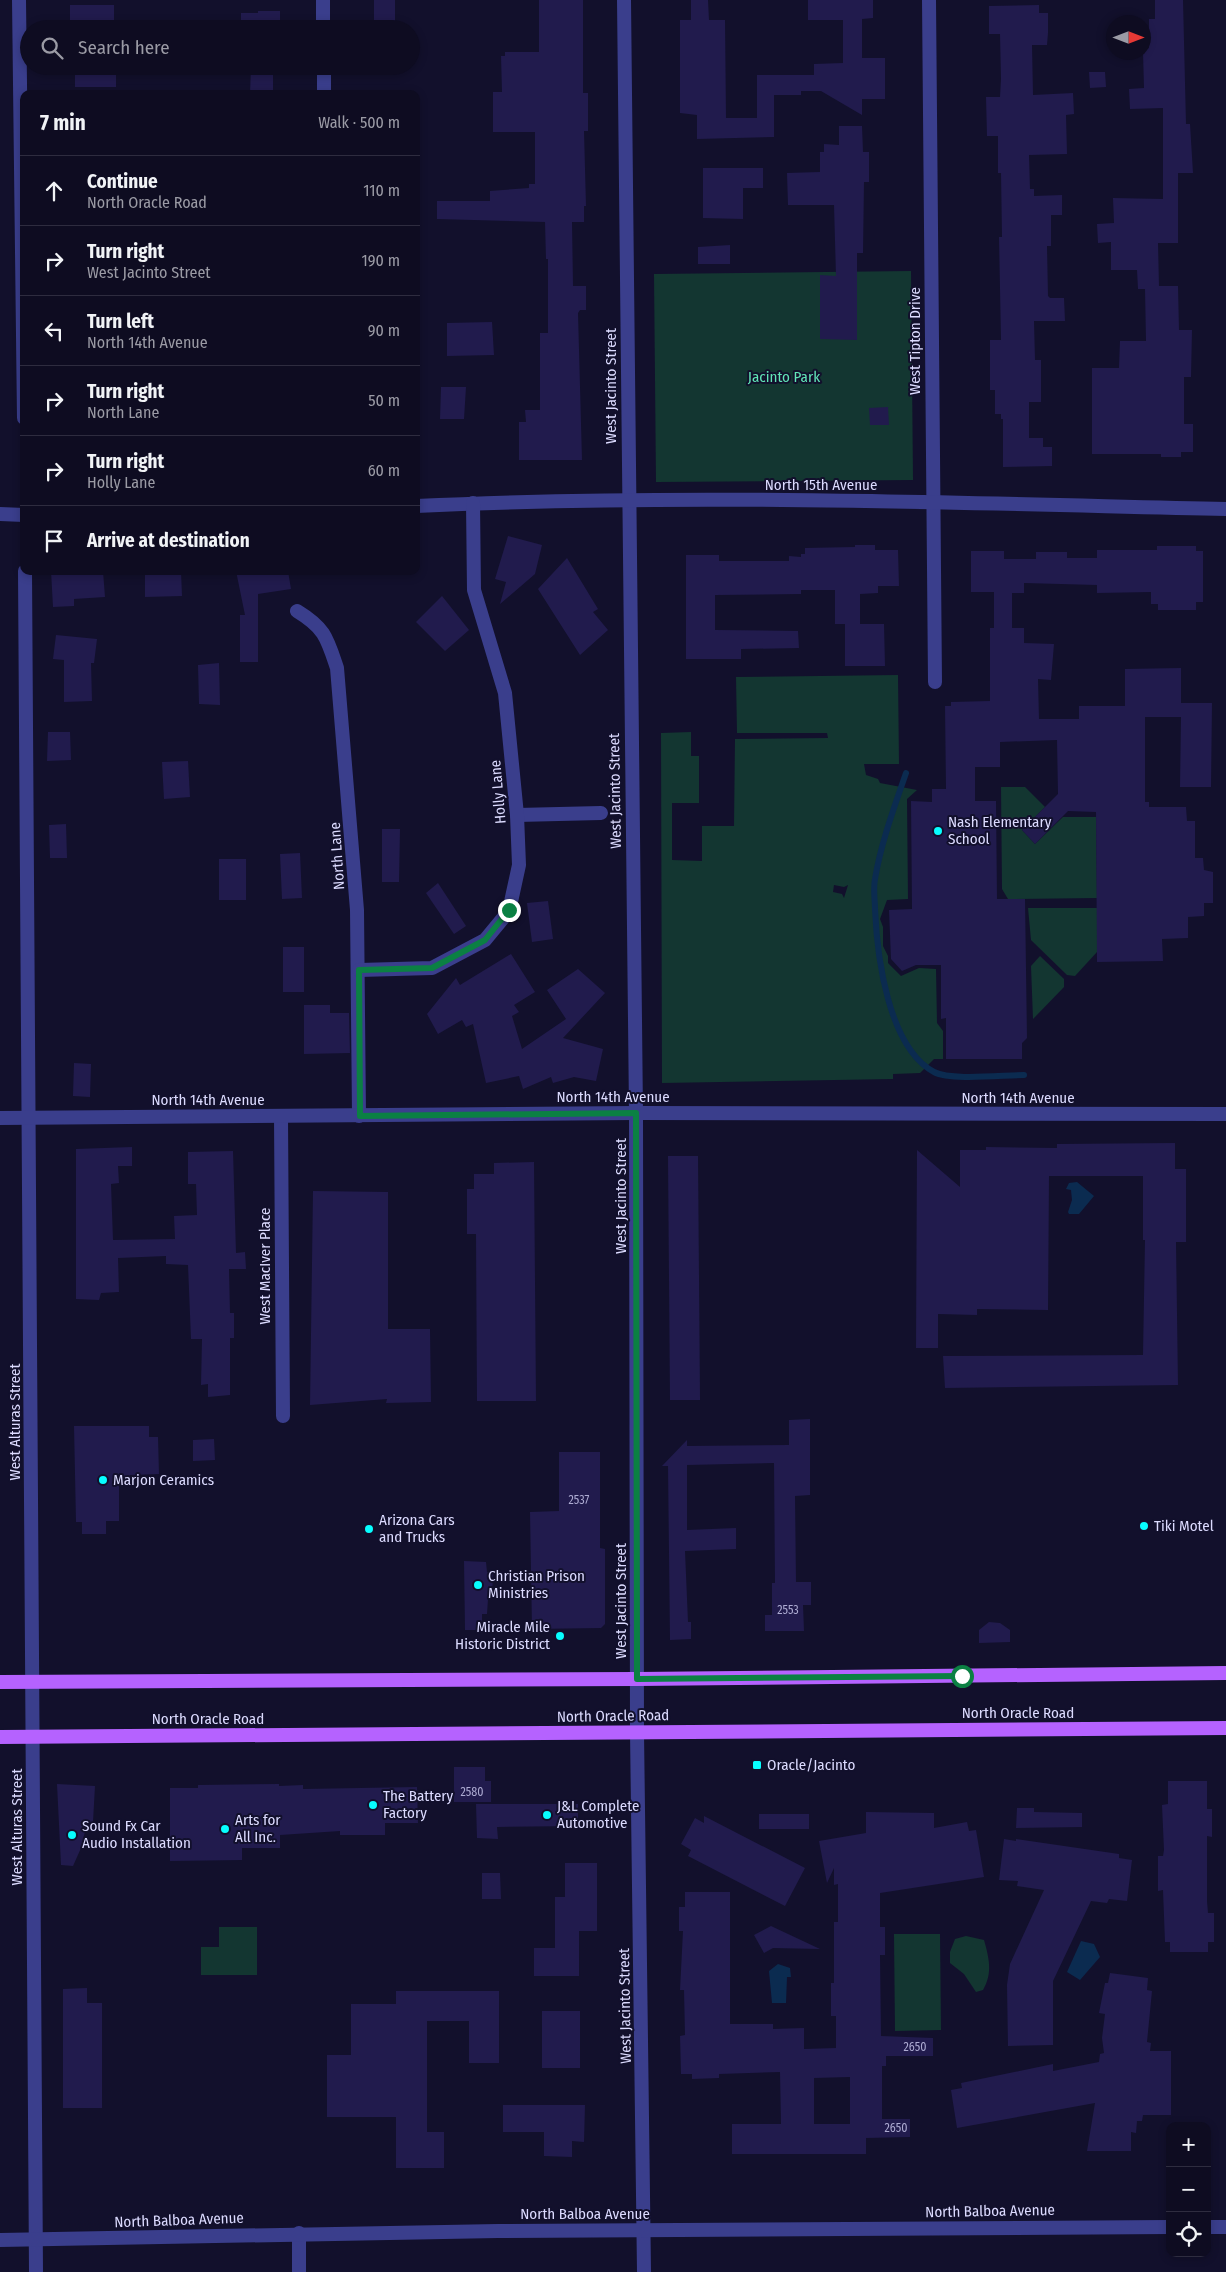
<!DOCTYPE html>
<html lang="en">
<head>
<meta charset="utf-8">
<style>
	body { margin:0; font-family:"Fira Sans Condensed",sans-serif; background:#17152a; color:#f1f3f6 }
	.controls { position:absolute; right:15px; bottom:15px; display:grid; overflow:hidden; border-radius:10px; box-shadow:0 2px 8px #0003 }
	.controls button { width:45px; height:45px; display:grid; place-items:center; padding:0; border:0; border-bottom:1px solid #2e2c3f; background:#0e0c21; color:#f1f3f6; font:25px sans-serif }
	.compass { position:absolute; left:1106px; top:15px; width:45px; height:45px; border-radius:50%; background:#0e0c21; box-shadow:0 2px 8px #0003; rotate:90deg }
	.stop { position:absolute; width:15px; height:15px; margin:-11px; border:4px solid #0b8043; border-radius:50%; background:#fff }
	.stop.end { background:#0b8043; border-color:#fff; box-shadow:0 1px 5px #0008 }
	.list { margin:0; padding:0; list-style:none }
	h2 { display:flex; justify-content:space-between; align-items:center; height:65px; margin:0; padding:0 20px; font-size:21px }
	h2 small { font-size:16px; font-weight:400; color:#9b9ba5 }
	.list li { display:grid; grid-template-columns:32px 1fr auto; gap:15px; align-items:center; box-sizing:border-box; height:70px; padding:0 20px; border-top:1px solid #2e2c3f }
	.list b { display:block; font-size:19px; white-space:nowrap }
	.list p { margin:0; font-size:16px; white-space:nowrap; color:#9b9ba5 }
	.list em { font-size:16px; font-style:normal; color:#9b9ba5 }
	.icon { flex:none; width:28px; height:28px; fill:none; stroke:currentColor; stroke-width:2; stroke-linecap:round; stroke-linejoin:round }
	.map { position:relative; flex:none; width:1226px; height:2272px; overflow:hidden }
	.search { position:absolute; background:#0e0c21; box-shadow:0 2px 8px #0003; left:20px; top:20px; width:400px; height:55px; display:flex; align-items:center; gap:12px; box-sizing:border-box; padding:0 18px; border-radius:28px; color:#9b9ba5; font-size:19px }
	.panel { position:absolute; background:#0e0c21; box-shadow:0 2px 8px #0003; left:20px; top:90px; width:400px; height:485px; border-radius:10px }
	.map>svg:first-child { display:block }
	.green { fill:#133631; fill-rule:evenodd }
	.water { fill:#0b2b50 }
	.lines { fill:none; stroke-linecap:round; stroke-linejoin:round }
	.stream { stroke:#0b2b50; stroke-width:6 }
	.building { fill:#211b4d; fill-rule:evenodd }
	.minor { stroke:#3a3e8c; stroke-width:14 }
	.primary { stroke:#b562ff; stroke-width:14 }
	.route { stroke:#0b8043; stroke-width:6 }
	.poi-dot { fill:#07feff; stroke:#12102c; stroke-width:2 }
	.labels { text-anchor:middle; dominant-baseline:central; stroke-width:4; stroke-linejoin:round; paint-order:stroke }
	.number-label { font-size:12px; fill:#adabd2 }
	.street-label { font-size:15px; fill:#dcdbff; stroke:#12102c }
	.park-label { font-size:15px; fill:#61e5b7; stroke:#12102c }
	.poi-label { font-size:15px; fill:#dcdbff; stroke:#12102c; text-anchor:start }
</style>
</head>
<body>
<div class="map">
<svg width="1226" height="2272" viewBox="0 0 1226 2272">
	<rect width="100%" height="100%" fill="#12102c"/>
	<g class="green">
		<polygon points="911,271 913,480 656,482 654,274"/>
		<path d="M898 675 899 764H864L866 775 878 779 880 783 917 790 907 799 908 899 887 900 880 919 883 927V946L888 956V963L901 976 919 968 936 969 937 1023 943 1031V1059H934L920 1073 893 1074V1079L662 1083 661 733 691 732V756H699V803H672V860L702 861V826H734L735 739 828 738 827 733H737L736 677ZM834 885 844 887 848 885 844 898 842 894 833 892Z"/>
		<polygon points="1001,787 1025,787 1045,807 1022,830 1035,844 1063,817 1096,817 1097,898 1008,899 1002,889"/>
		<polygon points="1028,908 1097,908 1097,952 1075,976 1067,975 1031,940"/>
		<polygon points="1040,956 1064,979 1064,987 1033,1019 1031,966"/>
		<polygon points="219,1927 257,1927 257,1975 201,1975 201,1947 219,1947"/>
		<polygon points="894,1934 940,1934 941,2030 895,2031"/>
		<path d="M966 1936 984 1940C989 1958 993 1973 983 1990L976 1992 964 1974 950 1963V1952L955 1939Z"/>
	</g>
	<g class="water">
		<polygon points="1077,1182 1094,1196 1079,1214 1069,1214 1068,1212 1072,1200 1071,1190 1066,1189 1069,1183"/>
		<polygon points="1081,1941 1094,1944 1100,1957 1080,1980 1067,1972"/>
		<polygon points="778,1964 790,1968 791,1977 787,1977 786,2003 772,2003 769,1971"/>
	</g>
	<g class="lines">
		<path class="stream" d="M906 773C894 808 881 843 875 879 873 889 875 900 875 909 877 956 888 1047 934 1072 951 1081 1003 1075 1024 1075"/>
	</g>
	<g class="building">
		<rect x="374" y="0" width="21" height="29"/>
		<polygon points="539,0 583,0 583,93 588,93 588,131 584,131 586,206 584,206 584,222 572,222 573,286 586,286 586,310 580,310 578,313 582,460 519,460 519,422 526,422 525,410 540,410 540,333 548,333 548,259 546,259 545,222 437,219 437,201 490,201 490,191 529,188 529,184 535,184 535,132 493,132 493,92 502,92 501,56 505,56 505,52 539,52"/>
		<polygon points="691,0 708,0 709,20 725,20 726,118 757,118 757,75 814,75 814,64 843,63 843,20 808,20 808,0 873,0 873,18 862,19 862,58 885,58 885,99 862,99 862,115 821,91 801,91 801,95 774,95 774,137 697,139 697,115 680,113 680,20 691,20"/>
		<polygon points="1155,0 1183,0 1186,124 1190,124 1193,173 1178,173 1178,243 1158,243 1159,286 1178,286 1179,330 1192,330 1191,377 1184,377 1184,424 1193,424 1193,452 1181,452 1181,457 1161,457 1161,454 1092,454 1092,368 1119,368 1120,341 1146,341 1145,289 1138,289 1137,270 1111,270 1111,242 1098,243 1097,224 1114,223 1113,198 1163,199 1163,108 1130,109 1129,89 1144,88 1143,52 1149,48 1149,19 1155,19"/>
		<polygon points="70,5 114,5 114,22 105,22 105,29 70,29"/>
		<polygon points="1039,5 1039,13 1048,13 1048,33 1047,45 1032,45 1033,95 1073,93 1074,114 1066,115 1067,154 1029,155 1030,189 1034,189 1034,196 1062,195 1062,215 1051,215 1051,246 1047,246 1048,296 1050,298 1064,298 1065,321 1034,321 1035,360 1041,360 1041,402 1029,402 1029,438 1043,438 1043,447 1052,447 1052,466 1003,467 1003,419 1001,419 1001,414 995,414 995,390 990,390 990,340 1001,340 999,237 1002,237 1001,173 998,173 998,136 987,136 986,97 1000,97 1001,79 1000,34 989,34 989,6"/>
		<polygon points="258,11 280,11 280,29 241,29 241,13 258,13"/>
		<rect x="75" y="66" width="41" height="21"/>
		<polygon points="251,66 273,66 273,94 250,94"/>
		<polygon points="1089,72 1105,72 1106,87 1090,88"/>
		<polygon points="839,126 862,126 863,152 869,152 869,182 864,182 863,253 857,253 857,340 820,339 820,275 836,276 834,205 788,205 787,173 820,172 820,152 824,152 824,144 839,145"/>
		<polygon points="703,168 763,168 763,188 743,188 743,219 703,218"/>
		<polygon points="730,245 730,264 698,264 698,247"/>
		<polygon points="492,322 494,355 447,356 447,323"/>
		<polygon points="441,387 466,387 464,419 440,419"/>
		<polygon points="888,407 889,425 870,425 869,408"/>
		<polygon points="508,536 542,545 535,574 500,604 506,582 495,579"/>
		<polygon points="855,545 875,545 875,550 898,550 899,586 878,586 878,593 860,594 860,624 884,624 885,666 845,666 845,624 835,624 835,590 801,590 801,594 715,595 715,630 798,631 799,648 741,649 741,659 686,659 686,555 719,555 719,561 789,561 789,556 801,557 801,554 805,554 805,548 855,547"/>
		<polygon points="1157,546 1196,546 1196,551 1203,551 1203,602 1196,602 1196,610 1158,610 1158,604 1151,604 1151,592 1097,593 1097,585 1024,583 1024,593 1012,593 1012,628 1024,628 1024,643 1054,644 1051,680 1038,679 1039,719 1079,719 1079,706 1125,706 1125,669 1181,668 1181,703 1212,703 1211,787 1180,787 1181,717 1145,717 1145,802 1149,802 1149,807 1186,807 1187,821 1195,821 1195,858 1203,858 1204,870 1213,872 1213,903 1204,903 1204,916 1188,917 1188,938 1162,939 1163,961 1097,962 1096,812 1068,811 1035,844 1022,830 1058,794 1057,740 1000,742 1000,767 975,767 975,801 996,801 997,899 1025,899 1027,1038 1022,1043 1022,1059 946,1059 946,1018 941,1019 941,965 916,965 902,971 891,959 889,910 912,909 911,801 932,802 932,789 946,789 945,706 951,706 951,702 990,701 990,628 994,628 994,592 971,592 971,551 1004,551 1004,559 1036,559 1036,552 1067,552 1067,558 1097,558 1097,550 1157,550"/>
		<polygon points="567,558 598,609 593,612 608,630 580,655 538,589"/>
		<polygon points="51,571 103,571 105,597 74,599 74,606 53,607"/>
		<polygon points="145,571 181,571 182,596 145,597"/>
		<polygon points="236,571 288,571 291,589 258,594 258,662 240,662 240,615 245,615"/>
		<polygon points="442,596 469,630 445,651 416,622"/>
		<polygon points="56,635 97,639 94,663 91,663 92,701 64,702 64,660 53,659"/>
		<polygon points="219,663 220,705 199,704 198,665"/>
		<polygon points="48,732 70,732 71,760 47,761"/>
		<polygon points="188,761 190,797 164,799 162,762"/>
		<polygon points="66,824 67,858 50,858 49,825"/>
		<polygon points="382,829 400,829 399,882 382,882"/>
		<polygon points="300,853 302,898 282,899 280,854"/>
		<rect x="219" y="859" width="27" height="41"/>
		<polygon points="438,883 466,926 454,934 426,893"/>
		<polygon points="548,901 553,939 532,942 527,903"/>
		<rect x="283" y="947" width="21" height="45"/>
		<polygon points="511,954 535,992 514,1005 519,1012 512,1016 522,1049 566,1019 547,990 578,969 605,993 563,1038 603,1049 596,1081 574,1077 553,1083 551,1077 523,1089 519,1076 486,1083 473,1024 466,1027 462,1020 438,1034 427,1014 456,978 460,985"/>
		<polygon points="304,1005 330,1005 330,1013 349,1013 350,1053 304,1054"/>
		<polygon points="74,1063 91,1064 90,1097 73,1096"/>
		<polygon points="1175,1143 1175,1169 1186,1169 1186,1242 1176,1242 1178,1385 945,1388 943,1356 1143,1355 1145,1240 1143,1240 1143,1176 1049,1176 1048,1310 977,1309 977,1315 938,1314 938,1348 916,1348 917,1150 960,1187 960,1150 986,1150 986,1147 1057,1148 1057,1144"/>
		<polygon points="132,1147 132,1166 118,1166 119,1183 111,1184 113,1240 175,1239 174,1216 197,1215 196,1184 188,1184 188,1152 233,1151 236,1253 245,1252 246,1269 229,1269 230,1313 234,1313 234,1338 230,1338 230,1395 208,1397 208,1384 201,1385 202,1339 191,1339 188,1265 166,1264 166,1256 118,1258 119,1292 101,1293 99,1300 76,1299 76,1149"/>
		<polygon points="668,1156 698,1156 700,1400 670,1400"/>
		<polygon points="534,1162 536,1401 477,1401 476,1234 467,1234 467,1189 474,1189 474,1174 494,1174 494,1163"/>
		<polygon points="313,1191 388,1192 388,1329 430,1329 431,1402 386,1403 387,1399 310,1405"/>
		<polygon points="810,1419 810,1495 795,1496 796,1582 811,1582 811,1605 803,1605 804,1631 765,1631 765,1615 772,1615 772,1583 775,1583 774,1463 687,1465 687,1530 736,1528 736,1549 685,1551 688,1622 691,1622 691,1639 670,1640 668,1466 662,1466 687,1440 687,1446 789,1445 789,1420"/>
		<polygon points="74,1426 149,1426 149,1437 158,1437 159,1474 130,1475 131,1486 119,1486 119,1521 106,1521 106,1534 82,1534 82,1522 76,1522"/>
		<polygon points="214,1439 215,1460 193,1461 193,1440"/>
		<polygon points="559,1452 600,1452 600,1548 605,1549 605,1624 601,1628 532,1629 530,1512 559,1511"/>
		<polygon points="464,1561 486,1562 487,1572 493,1572 492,1599 488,1599 487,1614 482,1614 482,1630 465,1630"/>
		<polygon points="989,1622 1000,1623 1010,1630 1010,1642 979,1643 979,1630"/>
		<polygon points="454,1767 485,1767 485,1781 491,1781 491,1802 454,1802"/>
		<polygon points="1168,1781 1207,1781 1207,1809 1212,1809 1212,1837 1207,1836 1207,1901 1208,1913 1214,1913 1214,1942 1208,1942 1208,1952 1170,1952 1170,1942 1165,1942 1163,1890 1158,1891 1158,1856 1163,1856 1164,1850 1162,1805 1168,1804"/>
		<polygon points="57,1784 95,1786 93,1822 87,1823 81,1848 73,1866 61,1865"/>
		<polygon points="279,1784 279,1786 303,1785 303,1789 417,1787 418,1823 385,1823 385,1835 340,1835 340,1831 280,1835 280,1848 242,1848 242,1860 170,1861 170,1788 198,1788 198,1785"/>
		<polygon points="476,1804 578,1804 578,1826 497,1827 498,1839 477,1838"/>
		<polygon points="1017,1808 1034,1808 1034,1812 1082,1813 1082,1827 1016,1828"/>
		<path d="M866 1812 934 1813V1828L967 1822 969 1831 976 1830 984 1877 880 1893V1927H885V1955H880L881 2036 933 2038V2056H886V2066H882V2119H910V2137L866 2138V2154H732V2124H781L780 2072 719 2074V2078L692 2079V2074H681L680 2036 685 2035 684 1990H680L683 1931H679V1907H685V1892H730V2024H773V2029L804 2028V2049L836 2048V2016H831V1983H834V1922H838V1884L834 1885V1868L827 1883 819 1841 866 1833ZM850 2077V2124H814V2078Z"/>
		<rect x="759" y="1814" width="50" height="15"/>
		<polygon points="704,1816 805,1868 785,1906 688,1856 691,1850 681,1844 695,1818 704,1823"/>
		<polygon points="1004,1839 1016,1841 1016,1839 1119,1854 1119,1858 1132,1860 1127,1901 1109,1899 1107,1903 1091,1901 1053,1981 1053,2045 1008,2046 1007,1985 1010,1964 1044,1890 1017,1886 1018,1881 999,1880"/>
		<polygon points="565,1863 597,1863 597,1931 579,1931 579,1976 534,1976 534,1948 555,1948 555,1897 565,1897"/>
		<polygon points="482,1873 500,1873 501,1899 482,1899"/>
		<polygon points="771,1926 820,1949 773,1948 764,1953 754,1935"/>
		<polygon points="1110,1973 1148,1978 1147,1990 1152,1991 1147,2042 1151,2043 1150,2051 1171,2051 1171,2115 1143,2115 1142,2121 1137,2121 1136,2133 1131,2132 1131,2151 1087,2151 1095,2103 957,2128 951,2090 962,2088 961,2083 1053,2064 1053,2071 1099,2062 1100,2054 1104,2053 1102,2038 1105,2014 1099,2013 1105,1983 1108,1983"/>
		<polygon points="87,1988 87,2003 102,2003 102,2108 63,2108 63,1989"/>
		<polygon points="396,1991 499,1991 499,2063 469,2063 469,2021 427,2021 427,2132 444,2132 444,2168 396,2168 396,2117 327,2117 327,2055 351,2055 351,2004 396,2004"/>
		<rect x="542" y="2011" width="38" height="57"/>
		<polygon points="503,2105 585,2105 584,2142 572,2141 572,2157 544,2156 544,2132 503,2132"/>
	</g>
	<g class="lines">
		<g class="minor">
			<polyline points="19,0 24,418"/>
			<polyline points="323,0 323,29"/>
			<polyline points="624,0 636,1113 637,1732 644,2272"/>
			<polyline points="929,0 935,682"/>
			<polyline points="324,66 324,94"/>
			<path d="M416 506C686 493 956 503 1226 509"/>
			<polyline points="0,514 24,515"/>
			<polyline points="25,571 36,2272"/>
			<path d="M297 611C325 628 327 638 337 668L357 910 359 1116"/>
			<polyline points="517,815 601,813"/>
			<polyline points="359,970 432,968 485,940 509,911 519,865 517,815 505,693 474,590 473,503"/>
			<polyline points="281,1117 283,1416"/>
			<polyline points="0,1118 636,1113 1226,1114"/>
			<polyline points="1207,2227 1226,2227"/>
			<polyline points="299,2233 299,2272"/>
			<polyline points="0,2240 498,2231 1170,2227"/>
		</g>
		<g class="primary">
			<polyline points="0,1682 637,1679 1226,1673"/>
			<polyline points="0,1737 1226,1728"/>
		</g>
	</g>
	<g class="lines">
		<polyline class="route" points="509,910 485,940 432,968 359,970 360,1116 636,1113 637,1679 962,1676"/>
	</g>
	<g class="poi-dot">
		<circle cx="938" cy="831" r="5"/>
		<circle cx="103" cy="1480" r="5"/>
		<circle cx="1144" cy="1526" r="5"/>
		<circle cx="369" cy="1529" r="5"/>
		<circle cx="478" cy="1585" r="5"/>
		<circle cx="560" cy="1636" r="5"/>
		<rect x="752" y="1760" width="10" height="10" rx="2.5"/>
		<circle cx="373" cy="1805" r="5"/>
		<circle cx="547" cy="1815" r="5"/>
		<circle cx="225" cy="1829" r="5"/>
		<circle cx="72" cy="1835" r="5"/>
	</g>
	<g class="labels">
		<g class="number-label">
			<text x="579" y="1500">2537</text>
			<text x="788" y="1610">2553</text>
			<text x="472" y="1792">2580</text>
			<text x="915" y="2047">2650</text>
			<text x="896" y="2128">2650</text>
		</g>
		<g class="street-label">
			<text transform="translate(915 341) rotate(-90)">West Tipton Drive</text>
			<text transform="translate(611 386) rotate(-90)">West Jacinto Street</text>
			<text x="821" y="485">North 15th Avenue</text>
			<text transform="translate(615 791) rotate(-91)">West Jacinto Street</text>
			<text transform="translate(498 792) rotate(-95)">Holly Lane</text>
			<text transform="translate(337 856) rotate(-94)">North Lane</text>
			<text x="613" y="1097">North 14th Avenue</text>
			<text x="1018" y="1098">North 14th Avenue</text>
			<text x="208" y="1100">North 14th Avenue</text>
			<text transform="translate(621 1196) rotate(-90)">West Jacinto Street</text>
			<text transform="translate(265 1266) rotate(-90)">West MacIver Place</text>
			<text transform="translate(15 1422) rotate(-90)">West Alturas Street</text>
			<text transform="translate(621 1601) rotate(-90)">West Jacinto Street</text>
			<text x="1018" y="1713">North Oracle Road</text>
			<text transform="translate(613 1716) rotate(-1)">North Oracle Road</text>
			<text x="208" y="1719">North Oracle Road</text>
			<text transform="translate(17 1827) rotate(-90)">West Alturas Street</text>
			<text transform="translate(625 2006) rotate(-91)">West Jacinto Street</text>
			<text transform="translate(990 2211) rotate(-1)">North Balboa Avenue</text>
			<text x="585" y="2214">North Balboa Avenue</text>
			<text transform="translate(179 2220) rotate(-2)">North Balboa Avenue</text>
		</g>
		<g class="park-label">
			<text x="784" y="377">Jacinto Park</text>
		</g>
		<g class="poi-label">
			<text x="948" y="822">Nash Elementary<tspan x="948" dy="17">School</tspan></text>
			<text x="113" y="1480">Marjon Ceramics</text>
			<text x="379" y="1520">Arizona Cars<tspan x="379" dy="17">and Trucks</tspan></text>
			<text x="1154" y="1526">Tiki Motel</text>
			<text x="488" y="1576">Christian Prison<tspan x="488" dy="17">Ministries</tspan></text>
			<text x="550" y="1627" text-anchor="end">Miracle Mile<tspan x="550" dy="17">Historic District</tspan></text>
			<text x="767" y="1765">Oracle/Jacinto</text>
			<text x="383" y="1796">The Battery<tspan x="383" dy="17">Factory</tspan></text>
			<text x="557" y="1806">J&amp;L Complete<tspan x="557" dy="17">Automotive</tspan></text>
			<text x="235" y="1820">Arts for<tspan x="235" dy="17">All Inc.</tspan></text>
			<text x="82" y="1826">Sound Fx Car<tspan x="82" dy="17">Audio Installation</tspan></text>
		</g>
	</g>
</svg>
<div class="controls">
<button>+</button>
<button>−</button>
<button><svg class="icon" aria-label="locate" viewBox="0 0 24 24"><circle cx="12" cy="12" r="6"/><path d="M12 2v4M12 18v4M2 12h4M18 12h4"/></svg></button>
</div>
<svg class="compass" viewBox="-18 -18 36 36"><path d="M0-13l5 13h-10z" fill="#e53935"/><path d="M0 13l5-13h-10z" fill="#9b9ba5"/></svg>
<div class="stop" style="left:962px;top:1676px"></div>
<div class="stop end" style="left:509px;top:910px"></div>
<div class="search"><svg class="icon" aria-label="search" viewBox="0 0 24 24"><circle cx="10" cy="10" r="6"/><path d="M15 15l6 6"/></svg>Search here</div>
<section class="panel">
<h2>7 min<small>Walk · 500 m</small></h2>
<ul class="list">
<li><svg class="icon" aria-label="ahead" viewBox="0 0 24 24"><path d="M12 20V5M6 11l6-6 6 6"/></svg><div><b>Continue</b><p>North Oracle Road</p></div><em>110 m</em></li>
<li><svg class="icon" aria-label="right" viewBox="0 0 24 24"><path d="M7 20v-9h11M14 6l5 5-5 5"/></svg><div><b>Turn right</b><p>West Jacinto Street</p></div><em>190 m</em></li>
<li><svg class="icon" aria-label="left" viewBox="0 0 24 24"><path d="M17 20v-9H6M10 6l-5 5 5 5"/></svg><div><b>Turn left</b><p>North 14th Avenue</p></div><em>90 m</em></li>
<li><svg class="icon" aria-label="right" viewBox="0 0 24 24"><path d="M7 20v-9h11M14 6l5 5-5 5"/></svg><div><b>Turn right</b><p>North Lane</p></div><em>50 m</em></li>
<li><svg class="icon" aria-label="right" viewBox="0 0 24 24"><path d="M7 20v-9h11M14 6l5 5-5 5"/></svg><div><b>Turn right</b><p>Holly Lane</p></div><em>60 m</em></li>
<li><svg class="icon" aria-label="arrive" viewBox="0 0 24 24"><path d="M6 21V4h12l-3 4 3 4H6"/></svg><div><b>Arrive at destination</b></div></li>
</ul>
</section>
</div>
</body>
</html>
